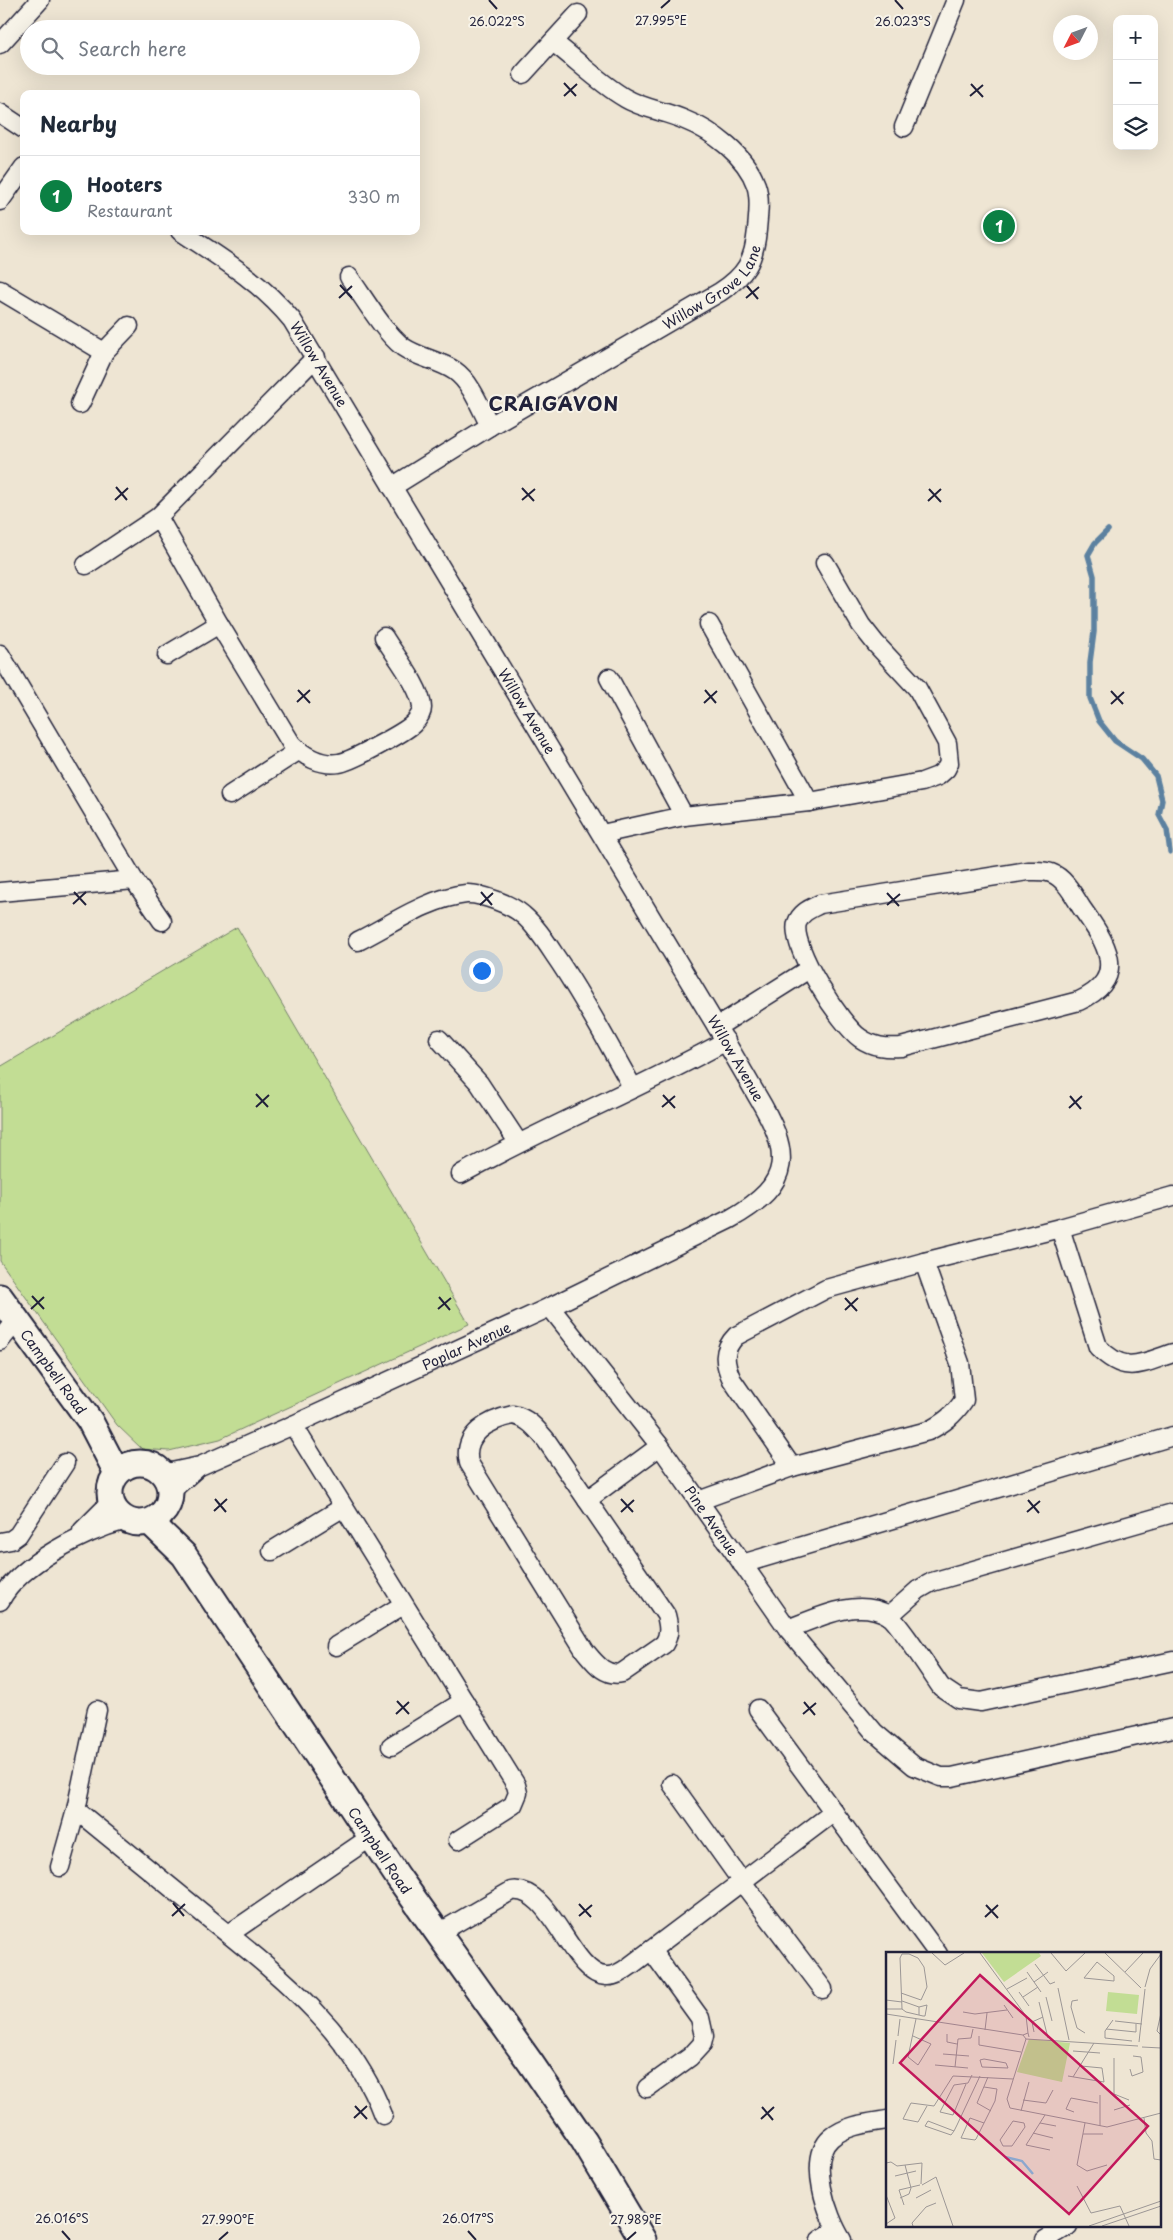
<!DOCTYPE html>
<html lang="en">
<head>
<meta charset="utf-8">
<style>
	body { margin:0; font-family:"Playpen Sans",sans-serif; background:#f2f2f3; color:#1f2937 }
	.controls { position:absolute; right:15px; top:15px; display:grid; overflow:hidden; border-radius:10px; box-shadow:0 5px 20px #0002 }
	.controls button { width:45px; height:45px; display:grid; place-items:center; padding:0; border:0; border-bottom:1px solid #e0e1e3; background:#fff; color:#1f2937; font:25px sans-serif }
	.compass { position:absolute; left:1053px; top:15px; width:45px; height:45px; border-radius:50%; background:#fff; box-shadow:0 5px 20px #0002; rotate:228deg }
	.you { position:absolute; left:481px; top:970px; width:18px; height:18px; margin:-12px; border:4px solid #fff; border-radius:50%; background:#1a73e8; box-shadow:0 0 0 8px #1a73e833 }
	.badge { display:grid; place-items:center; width:32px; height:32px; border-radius:50%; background:#0b8043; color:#fff; font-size:16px; font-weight:700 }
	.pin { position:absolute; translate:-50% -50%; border:2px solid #fff; box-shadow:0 1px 5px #0006 }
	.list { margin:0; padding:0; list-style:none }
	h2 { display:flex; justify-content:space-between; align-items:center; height:65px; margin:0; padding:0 20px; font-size:21px }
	h2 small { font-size:16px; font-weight:400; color:#747a83 }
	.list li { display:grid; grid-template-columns:32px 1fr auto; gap:15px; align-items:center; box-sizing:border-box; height:80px; padding:0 20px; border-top:1px solid #e0e1e3 }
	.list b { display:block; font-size:19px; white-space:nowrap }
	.list p { margin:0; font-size:16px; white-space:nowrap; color:#747a83 }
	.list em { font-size:16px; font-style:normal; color:#747a83 }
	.icon { flex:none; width:28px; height:28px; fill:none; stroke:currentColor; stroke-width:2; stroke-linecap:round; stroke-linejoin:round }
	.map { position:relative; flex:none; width:1173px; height:2240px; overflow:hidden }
	.search { position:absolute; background:#fff; box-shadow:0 5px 20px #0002; left:20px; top:20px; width:400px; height:55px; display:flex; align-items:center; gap:12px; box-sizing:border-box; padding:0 18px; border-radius:28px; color:#747a83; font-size:19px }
	.panel { position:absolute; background:#fff; box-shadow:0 5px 20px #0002; left:20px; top:90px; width:400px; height:145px; border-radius:10px }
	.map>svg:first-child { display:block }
	.green { fill:#c2dd94; stroke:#728068 }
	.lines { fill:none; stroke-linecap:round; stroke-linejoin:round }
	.stream { stroke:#5c81a0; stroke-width:5.5 }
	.street-casing { stroke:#22223b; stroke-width:21 }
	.secondary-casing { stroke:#22223b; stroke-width:29 }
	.street { stroke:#f7f3e8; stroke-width:18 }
	.secondary { stroke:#f7f3e8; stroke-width:25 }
	.ticks { fill:none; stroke:#22223b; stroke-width:2 }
	.labels { text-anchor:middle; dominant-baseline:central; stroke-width:4; stroke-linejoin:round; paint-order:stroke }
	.street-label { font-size:14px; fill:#22223b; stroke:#f7f3e8 }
	.district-label { font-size:19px; font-weight:bold; letter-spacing:1px; fill:#22223b; stroke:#f7f3e8 }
	.inset-river { fill:none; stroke:#83c1e3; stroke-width:2.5 }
	.inset-road { fill:none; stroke:#9c9796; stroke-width:1 }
	.view { fill:#c2185b; fill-opacity:0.15; stroke:#c2185b; stroke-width:2.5 }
	.inset-edge { fill:none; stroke:#22223b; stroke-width:2.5 }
	.ticks-label { font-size:12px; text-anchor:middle; fill:#22223b; stroke:#f7f3e8; stroke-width:4; stroke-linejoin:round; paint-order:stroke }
</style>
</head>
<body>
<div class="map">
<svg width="1173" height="2240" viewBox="0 0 1173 2240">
	<rect width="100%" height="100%" fill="#eee5d3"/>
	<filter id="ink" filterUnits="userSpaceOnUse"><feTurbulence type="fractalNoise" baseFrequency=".02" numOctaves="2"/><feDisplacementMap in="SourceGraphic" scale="10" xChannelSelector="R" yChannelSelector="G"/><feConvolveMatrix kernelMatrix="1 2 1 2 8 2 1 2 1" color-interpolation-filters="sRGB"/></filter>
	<g filter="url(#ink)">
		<polygon class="green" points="237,927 469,1324 220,1439 169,1451 142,1449 117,1425 0,1261 0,1067"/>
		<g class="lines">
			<polyline class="stream" points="1108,530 1095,543 1088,555 1094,576 1094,632 1090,662 1090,698 1099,721 1115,741 1142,759 1156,776 1162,800 1159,815 1167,830 1170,852"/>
			<defs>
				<g id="street">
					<polyline points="0,44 40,0"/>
					<polyline points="523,74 578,14"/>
					<polyline points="0,113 24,129"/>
					<polyline points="904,127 956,0"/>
					<polyline points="0,201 24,167"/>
					<path d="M349 277C364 298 383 331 403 347 419 358 439 360 455 371 471 382 481 409 490 426"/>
					<polyline points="0,290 104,352"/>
					<polyline points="80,404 104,352 129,326"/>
					<path id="s1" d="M392 487 490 426 720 292C746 275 754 261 757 230 758 216 761 199 756 185 746 156 713 131 685 120 666 111 643 109 625 98 599 83 577 60 553 42"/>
					<path d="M158 517 219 624 291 743C303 756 321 766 339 763 350 762 405 732 413 724 417 720 422 713 422 708 422 689 394 654 384 637"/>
					<polyline points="86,565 158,517 316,357"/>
					<polyline points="709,624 809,802"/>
					<polyline points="0,654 134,880 162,921"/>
					<polyline points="167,655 219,624"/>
					<polyline points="609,678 684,816"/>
					<polyline points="230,795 298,751"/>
					<polyline points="602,834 684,816 809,802 922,782 938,776 946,769 949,763 947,743 917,688 876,644 861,625 825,563"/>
					<path d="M1028 871C1035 871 1044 870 1051 873 1065 878 1074 896 1081 907 1105 941 1131 977 1079 1001L901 1047C886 1048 873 1047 860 1038 841 1025 790 947 797 923 801 912 810 909 820 904Z"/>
					<polyline points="0,892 134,880"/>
					<path d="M358 941C392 924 428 898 466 894 481 893 512 905 523 915 536 926 546 942 556 957 585 999 608 1044 633 1088"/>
					<polyline points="717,1027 809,969"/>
					<polyline points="439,1039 479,1083 518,1142"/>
					<path d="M461 1174C547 1126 639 1089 726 1041"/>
					<path d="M1060 1228 1098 1347C1125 1375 1140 1364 1173 1353"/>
					<path id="s2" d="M550 1307 660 1446 788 1629 874 1732 914 1766 941 1777H952L1173 1728"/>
					<polyline points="0,1341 17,1320"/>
					<path d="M513 1415C528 1418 536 1428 546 1440L666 1615C669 1627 670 1634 664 1644L622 1673C605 1677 595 1663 585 1651L469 1463C462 1434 489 1420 513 1415Z"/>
					<polyline points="293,1425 516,1785 518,1793 513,1805 458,1840"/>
					<path d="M792 1467 732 1380C724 1363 722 1350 736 1336L826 1289 924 1262 1060 1228 1173 1196"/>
					<path id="s3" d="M162 1474 200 1466 293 1425 550 1307 730 1219C795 1183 791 1152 756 1094 743 1071 730 1049 717 1027L292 320C261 282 221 258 180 231"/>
					<polyline points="170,1492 197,1468"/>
					<polyline points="587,1500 660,1446"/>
					<path d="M698 1501 792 1467 928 1431C944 1423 954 1415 964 1400L960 1363 924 1262"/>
					<polyline points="82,1531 111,1502"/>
					<polyline points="0,1542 11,1540 18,1535 65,1463"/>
					<polyline points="272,1551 342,1508"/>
					<polyline points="742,1564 1173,1436"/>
					<path d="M0 1601C20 1563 85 1531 126 1520"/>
					<polyline points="889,1616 918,1590 932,1582 1173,1513"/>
					<path d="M788 1629C817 1618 857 1597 888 1615 897 1620 932 1674 941 1687L959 1699 981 1702 1173 1661"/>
					<polyline points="336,1646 403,1605"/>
					<polyline points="758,1709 938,1954"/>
					<polyline points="391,1746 464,1701"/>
					<polyline points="672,1784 742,1882 823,1989"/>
					<path d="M76 1810C119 1845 163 1881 206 1916 275 1972 351 2029 383 2115"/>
					<polyline points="60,1867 76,1810 97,1710"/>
					<polyline points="229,1934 371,1837"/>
					<path d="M437 1934 511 1891C551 1884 571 1975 606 1976 615 1977 623 1971 630 1966L834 1812"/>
					<polyline points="647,2088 690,2057 702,2044 704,2036 700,2018 651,1950"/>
					<polyline points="820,2240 836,2230"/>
					<path d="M842 2240C827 2216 807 2159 831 2138 846 2125 869 2123 887 2120"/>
					<polyline points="1045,2240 1068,2226"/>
				</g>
				<g id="secondary">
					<path id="s4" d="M0 1297 90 1421 117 1473"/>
					<circle cx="140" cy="1493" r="30"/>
					<path id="s5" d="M150 1522 184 1555 398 1877 530 2062 584 2141 643 2240"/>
				</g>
			</defs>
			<use href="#street" class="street-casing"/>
			<use href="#secondary" class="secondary-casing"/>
			<use href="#street" class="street"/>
			<use href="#secondary" class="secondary"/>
		</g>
	</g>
	<path class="ticks" d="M489 0 497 9M895 0 903 9M661 8 670 0M564 83 576 96M971 84 983 97M564 96 577 84M970 96 983 85M340 285 352 298M747 286 758 299M339 298 352 286M746 298 759 287M116 487 127 500M522 488 534 501M929 489 941 502M115 500 128 488M522 500 535 489M928 501 941 489M298 690 310 703M705 690 716 703M1111 691 1123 704M297 702 310 690M704 703 717 691M1111 704 1124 692M74 892 86 905M481 892 492 905M887 893 899 906M73 904 86 892M480 905 493 893M887 905 900 894M256 1094 268 1107M663 1095 675 1108M1070 1096 1081 1109M256 1107 269 1095M662 1107 675 1096M1069 1108 1082 1096M32 1296 44 1309M439 1297 450 1310M845 1298 857 1311M31 1309 44 1297M438 1309 451 1298M845 1310 858 1298M215 1499 226 1512M621 1499 633 1512M1028 1500 1039 1513M214 1511 227 1499M621 1512 634 1500M1027 1512 1040 1501M397 1701 409 1714M804 1702 815 1715M396 1714 409 1702M803 1714 816 1703M173 1903 184 1916M579 1904 591 1917M986 1905 998 1918M172 1916 185 1904M579 1916 592 1905M985 1917 998 1905M355 2106 367 2119M762 2107 773 2120M354 2118 367 2106M761 2119 774 2107M62 2231 70 2240M468 2231 476 2240M219 2240 228 2232M627 2240 636 2232"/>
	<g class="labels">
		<g class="street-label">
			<text stroke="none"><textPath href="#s1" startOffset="379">Willow Grove Lane</textPath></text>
			<text transform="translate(319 364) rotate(59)">Willow Avenue</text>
			<text transform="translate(527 711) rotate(59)">Willow Avenue</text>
			<text transform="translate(736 1058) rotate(60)">Willow Avenue</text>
			<text stroke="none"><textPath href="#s3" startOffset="331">Poplar Avenue</textPath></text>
			<text stroke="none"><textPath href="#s4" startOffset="92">Campbell Road</textPath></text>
			<text stroke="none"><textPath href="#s2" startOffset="268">Pine Avenue</textPath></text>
			<text stroke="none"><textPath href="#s5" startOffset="402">Campbell Road</textPath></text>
		</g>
		<g class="district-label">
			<text x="554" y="403">CRAIGAVON</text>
		</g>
	</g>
	<g transform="translate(886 1952)">
		<rect width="275" height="275" fill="#eee5d3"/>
		<path d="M96 1H153L155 4 118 30ZM222 40 253 43 251 62 220 59ZM143 87 184 91 176 130 131 120Z" fill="#c2dd94"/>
		<path class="inset-river" d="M119 205 136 209 147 222"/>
		<path class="inset-road" d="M46 1 59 13 78 1M94 1 140 64 142 81M165 1 180 19 199 1M219 1 255 36M211 10 228 24V29L198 26ZM149 12 164 32 169 30M141 20 155 40M239 20 257 1M148 30 162 20M259 35 264 17 275 2M172 36 183 88M121 37 141 26M133 40 143 54M15 41 35 48 41 35 38 15 32 6 23 2H16L14 6 16 57 20 60 37 64H39L41 53 33 55V63M137 45 152 35M160 45 166 69M0 48 16 50M192 48 186 49 185 55 191 76 199 81M16 49 33 55M153 50 162 86M118 53 127 66M0 57H16M77 60 89 62 121 58M275 61 271 79 275 83M0 62 137 83M227 68 219 79V86L246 89M229 69 256 72M220 77 250 80V72M99 78 101 61M148 80 146 70 157 65M61 82V90L71 92M12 84 14 67M27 84 45 92 32 113 22 105 30 67M93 84V93L135 100M143 85 142 81 137 83 140 87 252 94M140 87 121 147 124 156 221 175 275 161M253 90 259 37M256 95 275 96M187 99 214 101M57 102 83 104M228 106V142L243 148M98 107 120 111 122 116 96 115 94 108ZM7 112 10 88M49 113 82 116M69 115 72 87 85 86 87 77M244 117 246 124 257 120 255 105 247 104M182 124 218 130 216 116 195 114M102 125 91 151 105 159M187 125 208 91M80 132 67 163 54 160 68 133 82 131 86 123M214 143V174M137 148 160 151 167 138M41 154 32 170 17 167 25 151 48 154 67 124 127 127M228 158 244 153M135 159 143 130M188 160 180 157 185 146 212 151M159 163 140 193 164 198M258 166 260 181 266 189 268 207 275 208M127 169 138 171 139 175 126 194H117L114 188ZM98 171 84 166 75 186 89 188 90 187 109 149 111 137 98 135M154 171 170 174M199 171 191 213 201 219 221 213M68 179 42 169 39 174 65 183 68 179 71 173 94 124M147 181 167 186M197 182H217M0 211 5 210 11 214 36 211 35 232M9 224 30 219M36 233 50 225 67 274M191 234 205 261 234 254 243 274M0 243 9 266 0 272M14 246 23 242 25 236 19 213M30 246 45 238M18 253 13 238 34 233M27 274 26 271 40 255 50 251M203 274 275 249M216 274 275 254"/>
		<path class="view" d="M94 23 262 174 183 262 14 111Z"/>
		<rect width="275" height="275" class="inset-edge"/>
	</g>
	<g class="ticks-label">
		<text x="661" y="25">27.995°E</text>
		<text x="497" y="26">26.022°S</text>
		<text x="903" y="26">26.023°S</text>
		<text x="62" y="2223">26.016°S</text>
		<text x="468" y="2223">26.017°S</text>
		<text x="228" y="2224">27.990°E</text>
		<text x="636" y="2224">27.989°E</text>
	</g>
</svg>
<div class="controls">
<button>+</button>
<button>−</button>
<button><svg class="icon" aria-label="layers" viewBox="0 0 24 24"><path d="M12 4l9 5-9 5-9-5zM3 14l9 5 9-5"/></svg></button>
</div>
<svg class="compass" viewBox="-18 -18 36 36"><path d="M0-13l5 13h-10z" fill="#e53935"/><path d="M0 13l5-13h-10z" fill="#747a83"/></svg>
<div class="you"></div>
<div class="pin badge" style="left:999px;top:226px">1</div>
<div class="search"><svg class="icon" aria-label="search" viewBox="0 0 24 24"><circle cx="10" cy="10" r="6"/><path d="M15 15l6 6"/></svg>Search here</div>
<section class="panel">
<h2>Nearby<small></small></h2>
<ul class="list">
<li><span class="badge">1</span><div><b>Hooters</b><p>Restaurant</p></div><em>330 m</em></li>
</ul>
</section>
</div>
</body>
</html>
